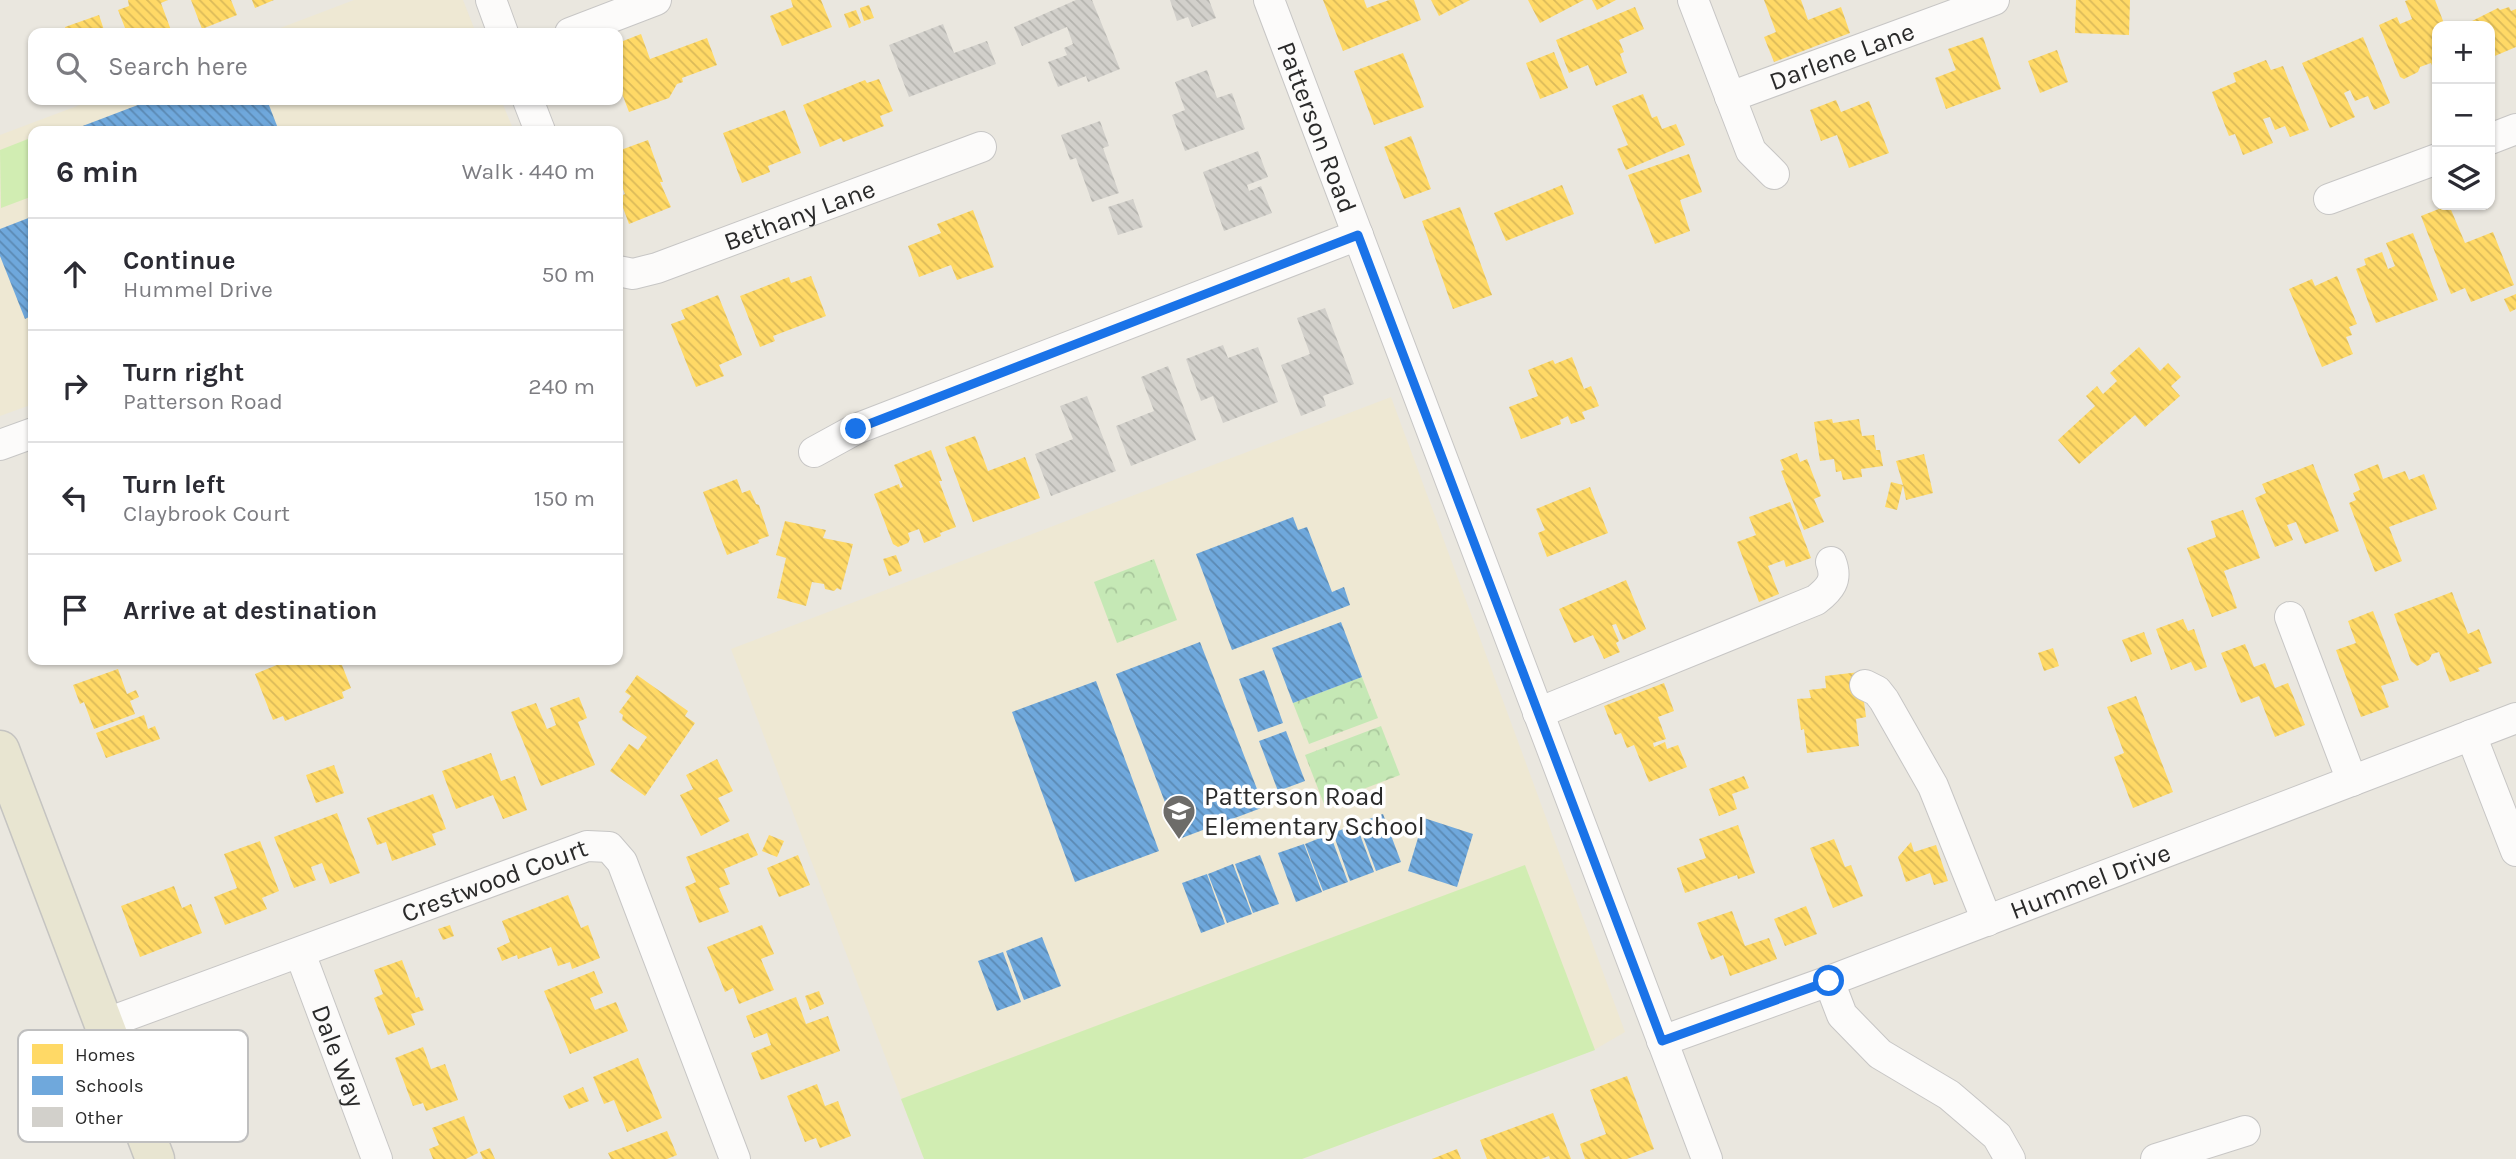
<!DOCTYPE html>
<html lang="en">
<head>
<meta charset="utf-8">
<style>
	body { margin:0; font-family:Karla,sans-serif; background:#f2f2f3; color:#2b2b33 }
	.controls { position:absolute; right:21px; top:21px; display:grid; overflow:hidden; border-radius:14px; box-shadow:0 2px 5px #0004 }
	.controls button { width:63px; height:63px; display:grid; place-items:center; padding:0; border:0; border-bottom:2px solid #e1e1e2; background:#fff; color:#2b2b33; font:35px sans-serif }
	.stop { position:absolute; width:21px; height:21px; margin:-16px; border:5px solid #1a73e8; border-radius:50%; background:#fff }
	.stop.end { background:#1a73e8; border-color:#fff; box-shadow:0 2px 7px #0008 }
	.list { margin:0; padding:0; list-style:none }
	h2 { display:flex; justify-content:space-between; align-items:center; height:91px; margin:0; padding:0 28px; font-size:30px }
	h2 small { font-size:23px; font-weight:400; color:#7c7c81 }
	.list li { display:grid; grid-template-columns:46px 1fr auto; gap:21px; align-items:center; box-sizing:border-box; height:112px; padding:0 28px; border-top:2px solid #e1e1e2 }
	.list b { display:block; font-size:26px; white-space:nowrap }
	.list p { margin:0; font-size:23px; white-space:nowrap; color:#7c7c81 }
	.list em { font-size:23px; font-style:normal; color:#7c7c81 }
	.icon { flex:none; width:38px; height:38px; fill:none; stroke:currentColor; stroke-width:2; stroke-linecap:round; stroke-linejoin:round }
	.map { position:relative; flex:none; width:2516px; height:1159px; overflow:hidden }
	.search { position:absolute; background:#fff; box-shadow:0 2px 5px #0004; left:28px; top:28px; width:595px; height:77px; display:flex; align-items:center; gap:18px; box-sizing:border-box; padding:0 24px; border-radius:14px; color:#7c7c81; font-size:26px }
	.panel { position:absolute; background:#fff; box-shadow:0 2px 5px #0004; left:28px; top:126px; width:595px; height:539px; border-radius:14px }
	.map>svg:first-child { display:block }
	.education { fill:#eee8d3 }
	.park { fill:url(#park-crowns) }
	.pitch { fill:#d1edb2 }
	.homes { fill:url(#homes-back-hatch) }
	.schools { fill:url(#schools-back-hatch) }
	.building { fill:url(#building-back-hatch) }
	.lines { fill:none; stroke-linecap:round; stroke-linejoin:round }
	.minor-casing { stroke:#c7c6c5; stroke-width:32 }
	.major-casing { stroke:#c5c4c1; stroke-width:41 }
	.minor { stroke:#fcfbfa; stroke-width:30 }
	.major { stroke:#e8e5d1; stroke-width:38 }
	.route { stroke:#1a73e8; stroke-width:9 }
	.labels { text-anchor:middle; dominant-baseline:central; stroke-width:7; stroke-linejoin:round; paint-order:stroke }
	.street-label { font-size:26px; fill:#2a2a2a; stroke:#fff }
	.poi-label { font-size:26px; fill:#2a2a2a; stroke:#fff; text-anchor:start }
	.key { fill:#fff; stroke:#bfbfbf; stroke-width:2 }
	.key-label { font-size:19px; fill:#2a2a2a }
</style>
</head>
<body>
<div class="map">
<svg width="2516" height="1159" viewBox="0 0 2516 1159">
	<defs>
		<pattern id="park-crowns" width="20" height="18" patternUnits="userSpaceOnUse" patternTransform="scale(1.75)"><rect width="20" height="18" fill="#c5e8b5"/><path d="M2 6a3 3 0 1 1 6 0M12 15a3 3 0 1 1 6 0" fill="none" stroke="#a9c79c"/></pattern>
		<pattern id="homes-back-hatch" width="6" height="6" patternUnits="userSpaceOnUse" patternTransform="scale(1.75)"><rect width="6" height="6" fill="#ffd966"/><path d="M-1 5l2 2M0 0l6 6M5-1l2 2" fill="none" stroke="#dbba59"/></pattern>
		<pattern id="schools-back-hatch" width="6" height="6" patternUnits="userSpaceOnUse" patternTransform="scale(1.75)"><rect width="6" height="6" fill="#6fa8dc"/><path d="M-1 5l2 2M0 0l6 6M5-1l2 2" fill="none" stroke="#5b89b3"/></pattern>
		<pattern id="building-back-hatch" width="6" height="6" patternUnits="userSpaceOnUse" patternTransform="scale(1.75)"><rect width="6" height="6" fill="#d2d0cb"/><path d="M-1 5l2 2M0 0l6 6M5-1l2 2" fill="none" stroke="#b4b3ae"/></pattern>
	</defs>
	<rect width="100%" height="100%" fill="#eae7df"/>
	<g class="education">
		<polygon points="354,0 463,0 476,33 267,33"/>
		<polygon points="93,100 501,100 514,131 33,131 33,404 0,416 0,135"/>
		<polygon points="1391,397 1625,1032 1594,1050 1302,1159 924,1159 731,649"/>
	</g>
	<g class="park">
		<polygon points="1154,559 1177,620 1117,643 1094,582"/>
		<polygon points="1362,677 1378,718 1309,744 1293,703"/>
		<polygon points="1381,726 1400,775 1324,804 1305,755"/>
	</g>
	<g class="pitch">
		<polygon points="33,137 33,196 1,208 0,150"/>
		<polygon points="1525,865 1595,1050 1302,1159 924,1159 901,1099"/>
	</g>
	<g class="homes">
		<polygon points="128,0 168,0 161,3 172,33 127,33 118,10 129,6"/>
		<polygon points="191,0 231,0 237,15 202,29"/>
		<polygon points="252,0 274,0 255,8"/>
		<polygon points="791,0 821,0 832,27 782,46 770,16 793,7"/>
		<polygon points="1323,0 1364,0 1367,8 1389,0 1414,0 1421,20 1343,51"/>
		<polygon points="1431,0 1470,0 1439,16"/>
		<polygon points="1528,0 1584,0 1540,23"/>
		<polygon points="1592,0 1616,0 1597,10"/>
		<polygon points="1764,0 1801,0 1808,20 1841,7 1850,33 1774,62 1764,37 1776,32"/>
		<polygon points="2076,0 2130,0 2129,35 2075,33"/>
		<polygon points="2408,0 2435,0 2445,26 2437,26 2437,79 2431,63 2420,67 2418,72 2404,79 2400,77 2379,25 2397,17 2400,24 2412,19 2405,1"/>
		<polygon points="869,5 874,18 864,21 860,8"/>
		<polygon points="1635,7 1644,29 1619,40 1624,52 1620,54 1627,73 1596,86 1588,65 1569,73 1556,40"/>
		<polygon points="2509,7 2511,11 2516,9 2516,47 2490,58 2490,26 2471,26 2470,22 2498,8 2500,10"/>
		<polygon points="856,10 861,23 849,28 844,14"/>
		<polygon points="99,15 105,33 67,33 65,27"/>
		<polygon points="641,34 650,59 707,38 717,65 682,78 683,82 677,84 669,98 629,112 618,83 618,43"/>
		<polygon points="1983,37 2001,89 1946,109 1935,78 1956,70 1948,49"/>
		<polygon points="2363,37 2390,103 2374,110 2368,96 2355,101 2350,90 2344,93 2355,117 2330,128 2302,63"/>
		<polygon points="2057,50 2068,82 2040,93 2028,61"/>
		<polygon points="1554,52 1568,88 1540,99 1526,63"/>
		<polygon points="1403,53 1424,107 1374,125 1354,71"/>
		<polygon points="2266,60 2271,70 2283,66 2309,130 2290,137 2285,126 2275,130 2270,117 2263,119 2273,143 2243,155 2235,134 2229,136 2212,92 2236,82 2233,73"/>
		<polygon points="879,79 893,111 880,116 884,126 843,142 841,138 820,147 803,105 865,80 867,83"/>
		<polygon points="1643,94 1652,118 1657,116 1662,129 1676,124 1685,145 1626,170 1617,149 1628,145 1612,106"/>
		<polygon points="1836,100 1841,112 1869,101 1889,153 1849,168 1837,135 1821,141 1810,110"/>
		<polygon points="785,110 801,153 768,166 770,172 742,183 723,133"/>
		<polygon points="1411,136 1431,189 1404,199 1384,147"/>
		<polygon points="648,140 663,182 660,182 671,207 629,224 619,197 625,194 618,176 618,151"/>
		<polygon points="1689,154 1702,192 1680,200 1690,231 1655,244 1628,175"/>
		<polygon points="1562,185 1574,214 1506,241 1494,213"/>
		<polygon points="2449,205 2465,243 2493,232 2514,285 2471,302 2465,288 2451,294 2421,216"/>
		<polygon points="1460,207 1492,295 1453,309 1422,221"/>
		<polygon points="973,210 994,267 957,280 951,265 919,277 908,246 941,233 937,224"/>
		<polygon points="2413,233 2438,300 2376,323 2356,269 2366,265 2364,259 2382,252 2388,269 2395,266 2386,243"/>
		<polygon points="811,276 826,316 773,336 775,341 760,347 740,296 789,277 791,283"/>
		<polygon points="2337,276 2357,324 2349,327 2352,335 2346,337 2353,354 2322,367 2289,289 2312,279 2315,286"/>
		<polygon points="2516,294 2516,309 2510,312 2504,299"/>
		<polygon points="718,295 742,355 719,365 724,376 696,387 671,324 685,319 681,310"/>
		<polygon points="2139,347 2160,371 2168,363 2181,377 2171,386 2180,396 2145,427 2135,415 2079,464 2058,440 2095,406 2086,396 2097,386 2103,394 2117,381 2110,373"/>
		<polygon points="1572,357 1584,389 1591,386 1599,406 1582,412 1585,419 1571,424 1568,416 1560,420 1561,424 1521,439 1509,407 1538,396 1528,370 1553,360 1555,364"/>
		<polygon points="1832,419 1833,423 1859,419 1862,436 1874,435 1876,450 1880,450 1883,466 1861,469 1862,477 1843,480 1841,471 1836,472 1834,459 1820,461 1814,422"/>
		<polygon points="975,436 988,471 1025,457 1040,498 973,522 945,447"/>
		<polygon points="931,450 942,481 939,481 956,527 940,533 941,536 924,543 919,529 908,533 910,539 908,543 898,547 893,544 874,494 899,484 900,488 903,487 894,465"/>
		<polygon points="1797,453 1800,462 1807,459 1821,496 1814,499 1824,522 1804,530 1781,471 1784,470 1780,460"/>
		<polygon points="1924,454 1933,493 1906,500 1903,485 1897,510 1885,507 1891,482 1903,485 1896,461"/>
		<polygon points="2313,464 2339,531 2305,544 2296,522 2287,525 2293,540 2275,547 2255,498 2266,493 2262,484"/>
		<polygon points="2378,464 2383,479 2405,471 2409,480 2424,474 2437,509 2389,527 2402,561 2375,572 2349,503 2356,500 2353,493 2360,490 2354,474"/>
		<polygon points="737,479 742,493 750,490 756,504 759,505 769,536 758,540 759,543 727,555 703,492"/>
		<polygon points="1590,487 1608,533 1547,557 1538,533 1545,530 1536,509"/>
		<polygon points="1790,502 1811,558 1786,567 1784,560 1768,566 1779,594 1759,602 1737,542 1756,535 1749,517"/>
		<polygon points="2243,510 2260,558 2224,571 2237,608 2212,617 2187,548 2216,537 2211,521"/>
		<polygon points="785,521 826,530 823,538 853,544 841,590 837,588 834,591 825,589 824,584 812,582 806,606 777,598 786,558 776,555"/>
		<polygon points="896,555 902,571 889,576 883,559"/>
		<polygon points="1626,580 1646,629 1623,640 1616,624 1612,625 1619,641 1616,643 1620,652 1604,659 1593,635 1574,643 1559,609"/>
		<polygon points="2452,592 2468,634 2479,629 2492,663 2478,668 2480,671 2450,682 2439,652 2432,654 2429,660 2417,666 2411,661 2394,614"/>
		<polygon points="2373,611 2399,680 2381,686 2389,707 2361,717 2336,650 2356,643 2348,621"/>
		<polygon points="2183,619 2188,631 2194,629 2207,667 2195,671 2191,662 2171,670 2156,629"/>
		<polygon points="2144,632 2152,654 2131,662 2122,640"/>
		<polygon points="2245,644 2254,667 2265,663 2275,688 2288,683 2305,725 2275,737 2259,696 2241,703 2221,653"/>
		<polygon points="2053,648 2059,666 2044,671 2038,653"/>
		<polygon points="283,660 340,660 351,688 342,692 344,698 285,721 283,716 273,720 255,674 284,662"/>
		<polygon points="118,669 127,694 136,690 139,697 130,701 135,714 94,729 84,702 80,704 73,685"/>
		<polygon points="1860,672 1866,717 1856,719 1859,746 1807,753 1804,729 1801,730 1797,699 1811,698 1809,690 1826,688 1825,676"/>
		<polygon points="637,675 688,711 685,716 695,723 645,796 610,771 629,744 638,750 647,737 622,720 623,715 619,712 631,696 625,692"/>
		<polygon points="1664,683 1674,711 1658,717 1666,739 1653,743 1654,747 1665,742 1667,749 1678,745 1687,767 1649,782 1634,745 1627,748 1621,733 1615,735 1604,706"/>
		<polygon points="2136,696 2173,792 2133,808 2114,757 2124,753 2107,707"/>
		<polygon points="579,697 587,718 578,722 595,765 541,786 511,712 536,703 547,729 556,725 550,708"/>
		<polygon points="144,715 148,729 155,726 160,739 106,758 96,733"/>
		<polygon points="491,753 501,781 515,776 527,810 503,819 493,795 456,809 442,771"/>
		<polygon points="717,759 733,791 718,798 730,821 701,836 680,795 693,789 686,775"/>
		<polygon points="334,765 344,793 316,803 306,775"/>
		<polygon points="1744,776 1749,788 1732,794 1737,809 1719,816 1709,789"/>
		<polygon points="433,794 446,829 432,834 436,845 392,861 386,842 377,845 367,818"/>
		<polygon points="337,813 360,873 330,884 322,863 311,867 316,880 294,888 274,837"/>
		<polygon points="1738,825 1755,873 1738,879 1737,875 1685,893 1677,868 1706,858 1699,839"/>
		<polygon points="748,833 758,855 724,869 730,884 719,888 729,912 699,923 685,887 696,882 686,857"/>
		<polygon points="769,835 784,841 777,857 762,851"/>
		<polygon points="1834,839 1845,867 1851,865 1863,896 1833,908 1810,848"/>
		<polygon points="260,841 279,891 262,898 267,909 225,925 214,897 237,888 224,854"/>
		<polygon points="1911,842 1914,852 1936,845 1948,881 1934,885 1930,873 1906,882 1898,857"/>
		<polygon points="798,855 810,885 779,897 767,868"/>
		<polygon points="174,886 182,908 191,904 202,933 140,957 121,906"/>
		<polygon points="568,895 581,928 588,925 600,958 572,969 570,962 558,966 551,947 518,959 517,955 502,961 497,948 510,942 502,921"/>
		<polygon points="1806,906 1817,934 1785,946 1774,919"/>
		<polygon points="1732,911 1745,946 1769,938 1777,959 1730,976 1723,955 1711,960 1697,923"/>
		<polygon points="450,925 454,936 443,940 438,929"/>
		<polygon points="762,925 774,954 761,959 774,990 739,1004 733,988 725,992 707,947"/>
		<polygon points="402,960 416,998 419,997 424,1010 411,1014 415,1025 388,1035 374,998 383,994 374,970"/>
		<polygon points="594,971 603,993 590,998 595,1010 616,1002 628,1031 570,1054 544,991"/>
		<polygon points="819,991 824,1004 810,1010 805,996"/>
		<polygon points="796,997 806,1024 828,1016 840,1051 761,1080 751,1053 771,1045 767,1033 754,1038 746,1016"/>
		<polygon points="423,1047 431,1069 445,1064 458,1100 426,1111 423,1103 413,1106 395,1058"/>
		<polygon points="638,1058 662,1118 627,1132 614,1100 604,1104 593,1077"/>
		<polygon points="1627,1076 1654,1149 1627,1159 1585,1159 1580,1144 1606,1134 1590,1090"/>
		<polygon points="817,1084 825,1106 838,1101 851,1136 820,1148 816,1138 805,1142 787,1096"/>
		<polygon points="583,1087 589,1101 569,1109 563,1096"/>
		<polygon points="1553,1113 1571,1159 1550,1159 1549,1156 1541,1159 1487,1159 1480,1140"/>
		<polygon points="464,1116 478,1153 466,1159 433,1159 429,1149 439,1145 432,1128"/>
		<polygon points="667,1131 677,1155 667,1159 611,1159 608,1153"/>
		<polygon points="490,1148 495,1159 483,1159 480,1152"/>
		<polygon points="1457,1149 1461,1159 1432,1159"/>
	</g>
	<g class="schools">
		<polygon points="151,100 267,100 279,131 82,131 80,127"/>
		<polygon points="31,217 33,315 25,319 0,256 0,229"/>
		<polygon points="1293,517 1298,530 1307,527 1332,592 1344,587 1350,605 1232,650 1196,554"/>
		<polygon points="1341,622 1362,677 1293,703 1272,648"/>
		<polygon points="1200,642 1264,807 1179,839 1116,674"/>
		<polygon points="1264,670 1283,723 1258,732 1239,679"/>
		<polygon points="1096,681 1159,851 1075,882 1012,712"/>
		<polygon points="1286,731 1305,781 1278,791 1259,741"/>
		<polygon points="1383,814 1401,862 1376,871 1358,823"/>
		<polygon points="1424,818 1473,834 1457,887 1408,871"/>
		<polygon points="1356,824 1374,872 1350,881 1333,833"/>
		<polygon points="1330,834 1348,882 1323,891 1305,844"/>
		<polygon points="1304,844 1322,892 1296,902 1278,853"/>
		<polygon points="1260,855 1279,904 1253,913 1235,864"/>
		<polygon points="1233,864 1252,914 1227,923 1208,874"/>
		<polygon points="1207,874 1225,924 1201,933 1182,883"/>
		<polygon points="1042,937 1061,986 1024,1000 1006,951"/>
		<polygon points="1003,952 1021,1002 997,1011 978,961"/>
	</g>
	<g class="building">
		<polygon points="1076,0 1092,0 1120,69 1088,82 1086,76 1058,87 1048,62 1067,55 1064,48 1073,44 1067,27 1022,46 1014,27"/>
		<polygon points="1170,0 1209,0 1216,18 1192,27 1188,17 1177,21"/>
		<polygon points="943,24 954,53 987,41 996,64 909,97 889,45"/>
		<polygon points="1207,70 1217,98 1232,93 1245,129 1185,151 1172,115 1185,110 1175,82"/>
		<polygon points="1100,121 1109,146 1103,148 1119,193 1092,202 1076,158 1070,160 1061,135"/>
		<polygon points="1258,151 1268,177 1247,185 1249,191 1261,186 1272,213 1224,231 1203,172"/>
		<polygon points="1133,199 1143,227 1118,235 1108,207"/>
		<polygon points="1325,308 1354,384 1323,396 1326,406 1301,416 1281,365 1310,354 1297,318"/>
		<polygon points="1223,345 1228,358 1258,347 1278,402 1223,423 1213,396 1201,401 1186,359"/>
		<polygon points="1168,366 1196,440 1131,466 1116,426 1154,411 1141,377"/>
		<polygon points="1087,396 1116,471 1051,496 1035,454 1073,439 1060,406"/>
	</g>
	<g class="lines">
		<defs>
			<g id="minor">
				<polyline points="491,0 503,33"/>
				<path id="s1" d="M1269 0 1707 1159"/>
				<polyline points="1693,0 1751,151 1774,174"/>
				<polyline points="570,33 656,0"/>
				<path id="s2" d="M1730 97 1994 0"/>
				<polyline points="528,100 540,131"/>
				<polyline points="2490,139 2516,129"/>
				<polyline points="2329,199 2437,159"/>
				<path id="s3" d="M618 271 633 274 657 268 981 147"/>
				<polyline points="0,445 33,433"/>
				<polyline points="814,452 856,429 1358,235"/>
				<polyline points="2290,617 2352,781"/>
				<polyline points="1865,685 1877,691 1884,700 1933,786 1987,921"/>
				<path d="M1538 713 1816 600C1830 589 1838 580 1831 562"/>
				<polyline points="2471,735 2516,851"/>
				<path id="s4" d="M300 953 377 1159"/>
				<polyline points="1829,981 1842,1015 1880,1054 1949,1095 1997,1136 2010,1159"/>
				<path id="s5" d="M104 1024 587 846 609 847 622 862 735 1159"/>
				<path id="s6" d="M1662 1041 1829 981 2516 718"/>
				<polyline points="2156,1159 2245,1131"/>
			</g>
			<polyline id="major" points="0,750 155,1159"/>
		</defs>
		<use href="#minor" class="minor-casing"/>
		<use href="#major" class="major-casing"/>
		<use href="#minor" class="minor"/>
		<use href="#major" class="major"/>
	</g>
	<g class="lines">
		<polyline class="route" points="856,429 1358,235 1662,1041 1829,981"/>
	</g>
	<defs>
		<symbol id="school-pin" viewBox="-11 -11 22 30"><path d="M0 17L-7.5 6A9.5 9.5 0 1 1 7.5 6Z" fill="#6d6c69" stroke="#fff"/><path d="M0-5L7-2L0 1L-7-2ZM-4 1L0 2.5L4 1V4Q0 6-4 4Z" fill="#fff"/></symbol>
	</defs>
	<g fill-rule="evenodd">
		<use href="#school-pin" x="1160" y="792" width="38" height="52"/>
	</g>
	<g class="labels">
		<g class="street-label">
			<text stroke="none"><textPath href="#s2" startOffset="119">Darlene Lane</textPath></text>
			<text stroke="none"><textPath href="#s1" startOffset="136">Patterson Road</textPath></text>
			<text stroke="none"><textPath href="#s3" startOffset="192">Bethany Lane</textPath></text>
			<text stroke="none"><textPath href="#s6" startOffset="457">Hummel Drive</textPath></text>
			<text stroke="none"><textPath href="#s5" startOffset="416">Crestwood Court</textPath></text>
			<text stroke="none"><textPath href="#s4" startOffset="110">Dale Way</textPath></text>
		</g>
		<g class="poi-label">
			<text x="1204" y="796">Patterson Road<tspan x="1204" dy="30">Elementary School</tspan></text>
		</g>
	</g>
	<rect x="18" y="1030" width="230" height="112" rx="10" class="key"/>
	<rect x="32" y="1044" width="31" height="20" fill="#ffd966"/>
	<rect x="32" y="1076" width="31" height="19" fill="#6fa8dc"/>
	<rect x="32" y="1107" width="31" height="20" fill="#d2d0cb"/>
	<g class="key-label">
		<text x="75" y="1061">Homes</text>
		<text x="75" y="1092">Schools</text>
		<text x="75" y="1124">Other</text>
	</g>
</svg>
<div class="controls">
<button>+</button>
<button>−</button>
<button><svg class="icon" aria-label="layers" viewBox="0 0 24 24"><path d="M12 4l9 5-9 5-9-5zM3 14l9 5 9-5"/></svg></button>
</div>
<div class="stop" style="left:1829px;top:981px"></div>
<div class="stop end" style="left:856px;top:429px"></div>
<div class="search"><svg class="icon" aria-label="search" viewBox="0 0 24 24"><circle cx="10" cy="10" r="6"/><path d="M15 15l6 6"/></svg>Search here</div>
<section class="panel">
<h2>6 min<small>Walk · 440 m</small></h2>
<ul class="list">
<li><svg class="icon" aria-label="ahead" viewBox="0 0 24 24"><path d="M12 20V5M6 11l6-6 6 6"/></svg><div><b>Continue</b><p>Hummel Drive</p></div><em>50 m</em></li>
<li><svg class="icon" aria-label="right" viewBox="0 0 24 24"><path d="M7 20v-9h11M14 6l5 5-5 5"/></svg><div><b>Turn right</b><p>Patterson Road</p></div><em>240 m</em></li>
<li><svg class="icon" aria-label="left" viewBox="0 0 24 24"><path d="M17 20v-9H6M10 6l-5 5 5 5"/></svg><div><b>Turn left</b><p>Claybrook Court</p></div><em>150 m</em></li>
<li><svg class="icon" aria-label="arrive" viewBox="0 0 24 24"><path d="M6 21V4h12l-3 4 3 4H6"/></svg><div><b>Arrive at destination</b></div></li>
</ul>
</section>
</div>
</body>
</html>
